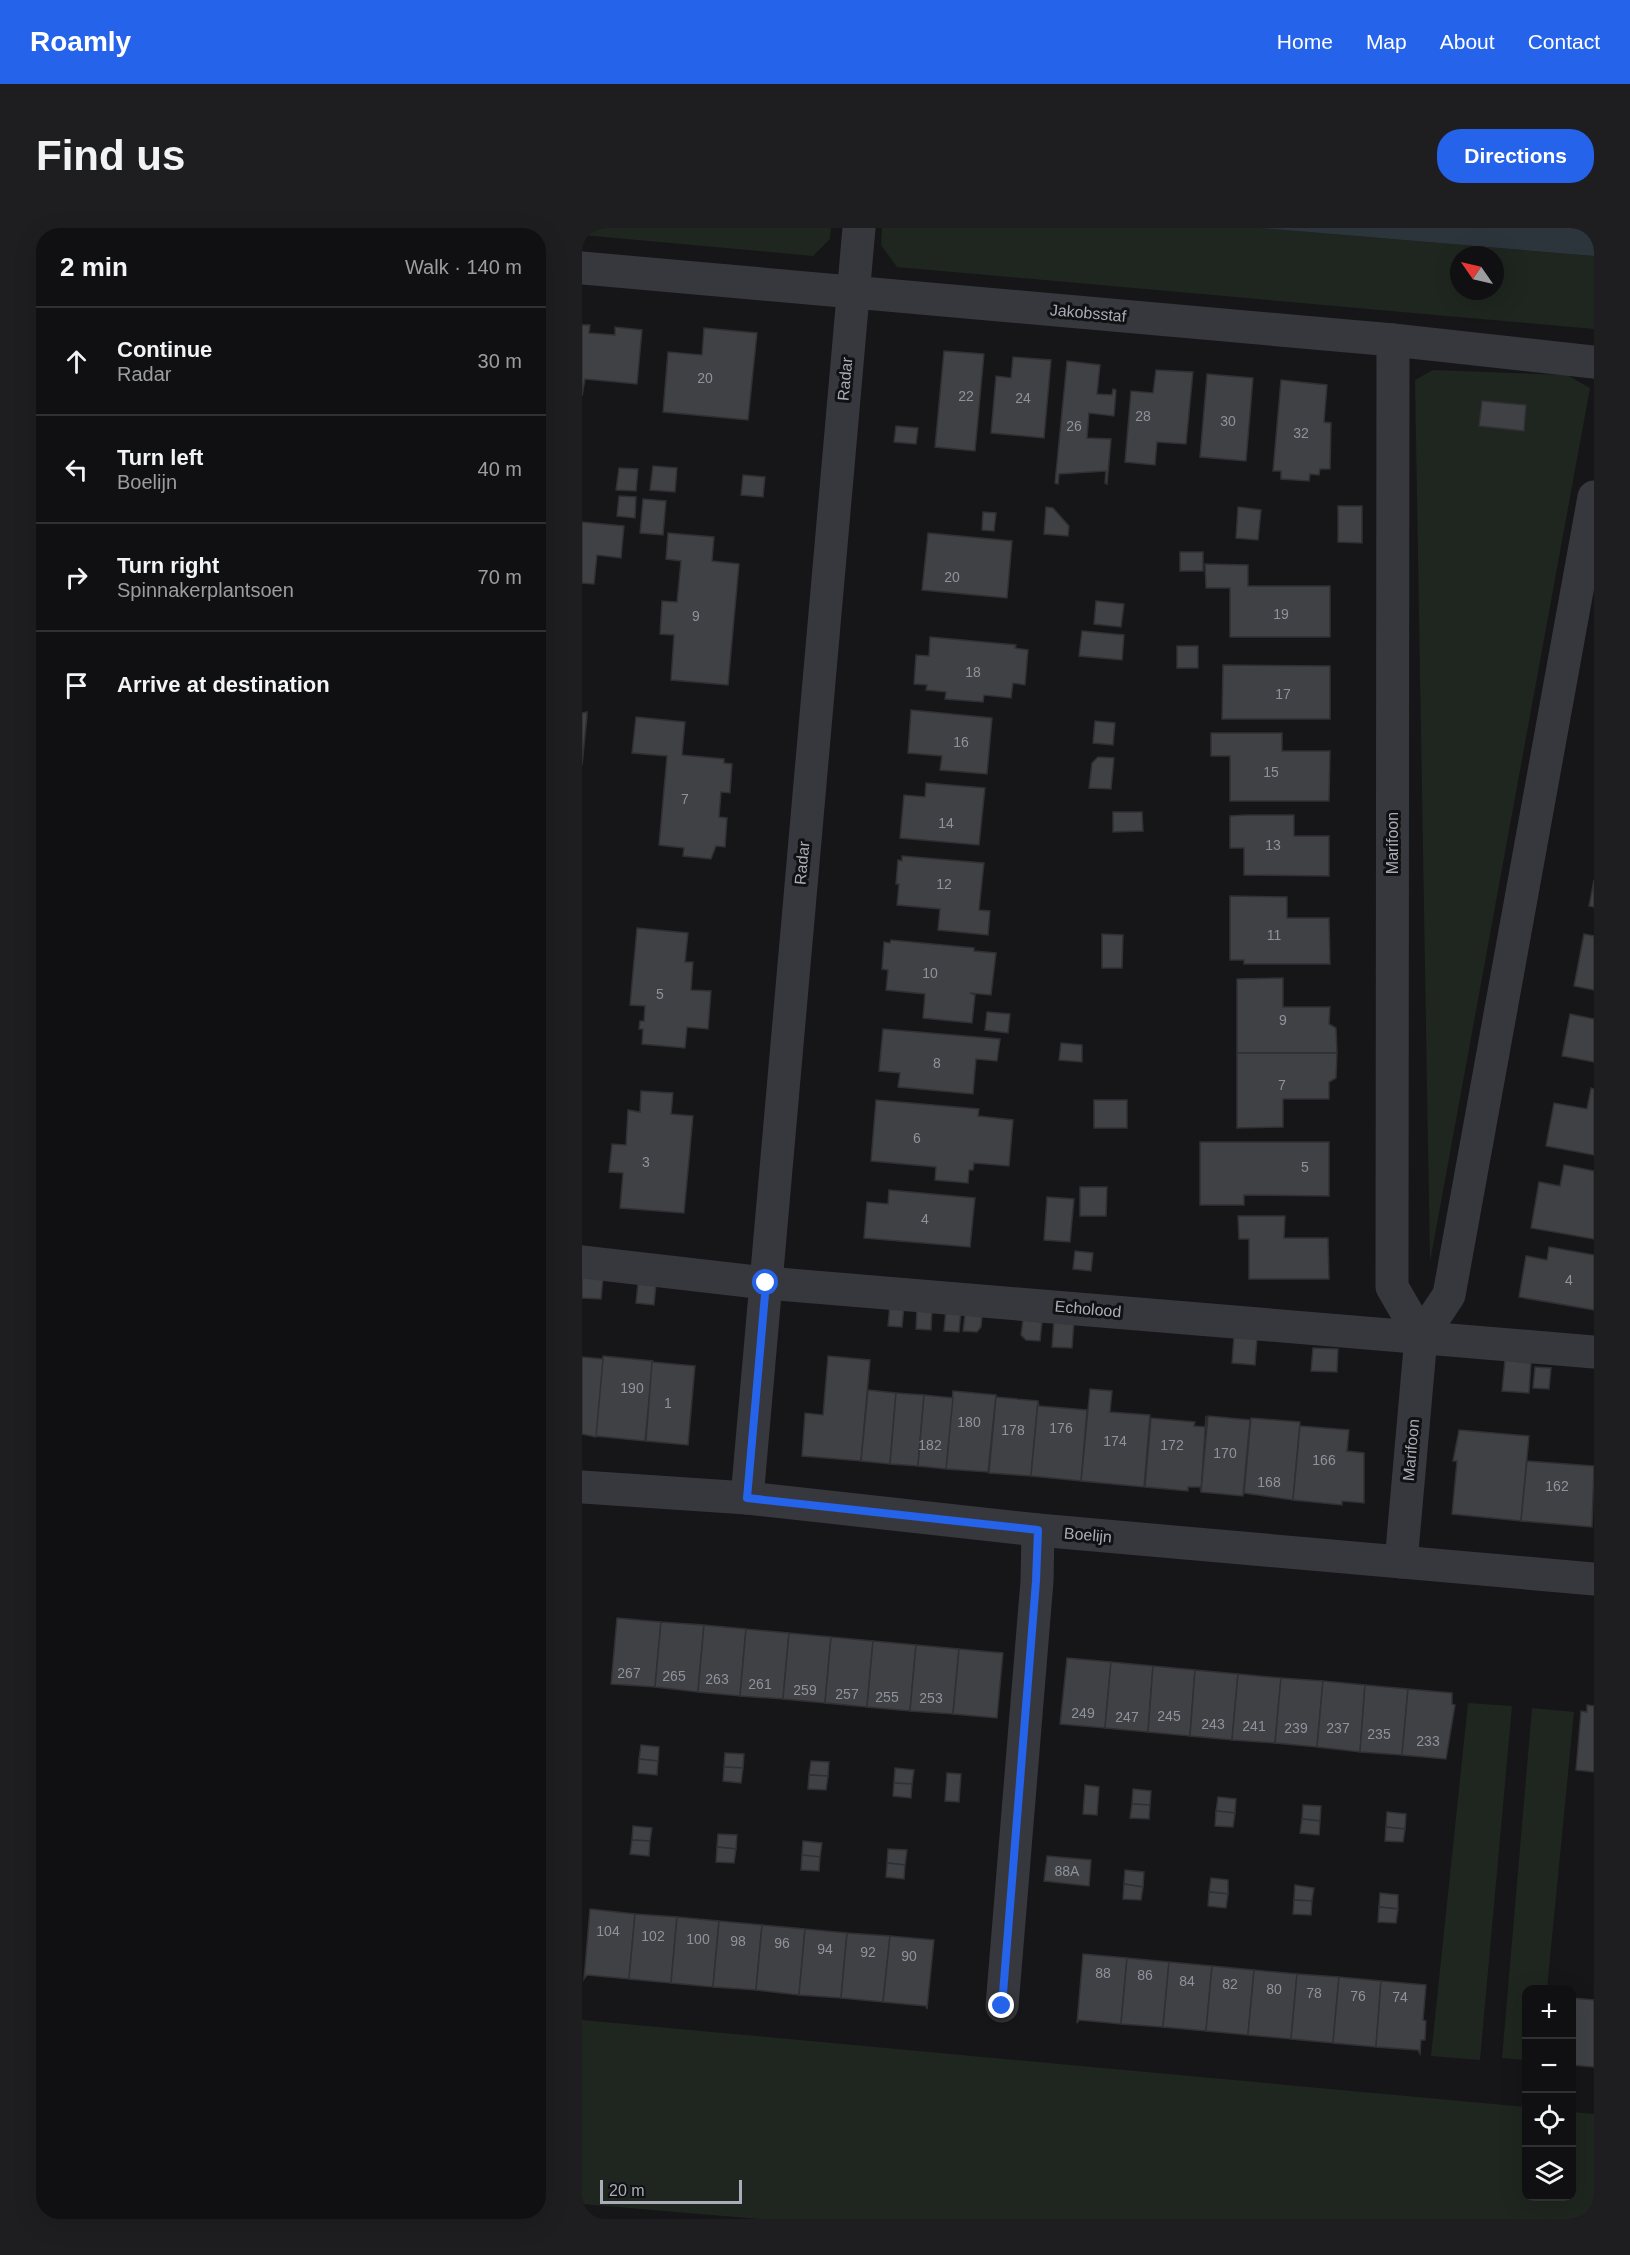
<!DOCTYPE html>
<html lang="en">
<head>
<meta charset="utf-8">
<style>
	body { margin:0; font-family:Helvetica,sans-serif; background:#1e1e20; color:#f1f3f6 }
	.controls { position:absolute; right:18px; bottom:18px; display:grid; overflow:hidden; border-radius:12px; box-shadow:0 6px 24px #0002 }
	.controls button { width:54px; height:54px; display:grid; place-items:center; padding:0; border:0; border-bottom:2px solid #303032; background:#101012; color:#f1f3f6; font:30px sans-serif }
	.compass { position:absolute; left:868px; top:18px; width:54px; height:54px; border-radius:50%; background:#101012; box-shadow:0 6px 24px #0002; rotate:304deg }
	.scale { position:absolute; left:18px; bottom:15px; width:142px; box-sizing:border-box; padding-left:6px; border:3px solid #a8adb8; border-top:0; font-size:16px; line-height:21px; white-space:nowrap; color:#a8adb8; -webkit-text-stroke:4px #111113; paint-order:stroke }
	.stop { position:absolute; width:18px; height:18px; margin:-14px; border:4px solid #2563eb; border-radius:50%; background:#fff }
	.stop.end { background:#2563eb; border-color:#fff; box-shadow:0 2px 6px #0008 }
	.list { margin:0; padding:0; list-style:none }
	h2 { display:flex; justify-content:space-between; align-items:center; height:78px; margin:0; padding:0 24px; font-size:26px }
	h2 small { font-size:20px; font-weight:400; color:#9c9d9f }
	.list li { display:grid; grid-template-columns:39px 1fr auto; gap:18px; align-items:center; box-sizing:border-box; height:108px; padding:0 24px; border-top:2px solid #303032 }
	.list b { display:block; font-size:22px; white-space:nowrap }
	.list p { margin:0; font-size:20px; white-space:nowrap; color:#9c9d9f }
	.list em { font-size:20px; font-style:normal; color:#9c9d9f }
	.icon { flex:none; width:33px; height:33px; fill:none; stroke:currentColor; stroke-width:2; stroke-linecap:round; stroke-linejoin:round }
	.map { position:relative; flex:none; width:1012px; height:1991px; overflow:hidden; border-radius:24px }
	header { display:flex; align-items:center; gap:36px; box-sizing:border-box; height:84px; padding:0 30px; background:#2563eb; color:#fff }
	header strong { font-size:28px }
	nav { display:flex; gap:33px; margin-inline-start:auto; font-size:21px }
	.intro { display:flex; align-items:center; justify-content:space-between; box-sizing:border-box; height:144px; padding:0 36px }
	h1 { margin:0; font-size:42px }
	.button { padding:15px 27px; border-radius:24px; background:#2563eb; color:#fff; font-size:21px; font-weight:700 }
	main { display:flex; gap:36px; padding:0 36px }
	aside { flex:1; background:#101012; border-radius:24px; box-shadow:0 6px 24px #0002 }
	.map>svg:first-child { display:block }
	.green { fill:#1e261f; fill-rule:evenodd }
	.water { fill:#2c353c }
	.building { fill:#404145; stroke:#303034; stroke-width:1.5 }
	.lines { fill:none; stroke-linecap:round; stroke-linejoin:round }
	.minor { stroke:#37383d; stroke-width:33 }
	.route { stroke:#2563eb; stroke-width:8 }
	.labels { text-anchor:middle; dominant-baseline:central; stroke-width:6; stroke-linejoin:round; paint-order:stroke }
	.number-label { font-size:14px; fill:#8e929b }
	.street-label { font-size:16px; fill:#a8adb8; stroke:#111113 }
</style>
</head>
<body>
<header>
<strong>Roamly</strong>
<nav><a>Home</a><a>Map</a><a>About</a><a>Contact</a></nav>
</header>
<div class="intro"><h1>Find us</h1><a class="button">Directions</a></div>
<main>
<aside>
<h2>2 min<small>Walk · 140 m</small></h2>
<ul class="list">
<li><svg class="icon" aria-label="ahead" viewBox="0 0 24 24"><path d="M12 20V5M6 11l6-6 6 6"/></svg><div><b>Continue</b><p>Radar</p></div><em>30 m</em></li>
<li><svg class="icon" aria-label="left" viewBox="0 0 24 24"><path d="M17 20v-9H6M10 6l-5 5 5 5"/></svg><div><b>Turn left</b><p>Boelijn</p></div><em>40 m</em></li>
<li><svg class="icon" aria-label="right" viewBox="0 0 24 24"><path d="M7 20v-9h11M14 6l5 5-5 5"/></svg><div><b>Turn right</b><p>Spinnakerplantsoen</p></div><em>70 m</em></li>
<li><svg class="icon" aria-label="arrive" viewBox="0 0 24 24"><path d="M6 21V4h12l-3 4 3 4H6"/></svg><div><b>Arrive at destination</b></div></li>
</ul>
</aside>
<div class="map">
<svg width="1012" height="1991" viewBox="0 0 1012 1991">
	<rect width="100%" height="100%" fill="#161618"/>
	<g class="green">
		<polygon points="0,0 249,0 248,11 231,28 0,7"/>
		<path d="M300 0H678L1012 28V101L315 39 299 17ZM877 27H913V63H877Z"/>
		<polygon points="851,142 985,147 1008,160 848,1034 833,152"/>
		<polygon points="886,1475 930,1478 898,1832 849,1828"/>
		<polygon points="950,1480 992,1484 965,1761 945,1762 944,1832 920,1830"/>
		<polygon points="0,1792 944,1879 945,1968 990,1968 990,1884 1012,1886 1012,1991 177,1991 0,1976"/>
	</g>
	<polygon class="water" points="678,0 1012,0 1012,28"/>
	<g class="building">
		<polygon points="0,97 8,97 7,105 33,107 33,99 60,102 55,156 3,151 0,168"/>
		<polygon points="122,100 175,105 166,192 81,184 86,124 120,127"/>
		<polygon points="362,123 402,126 393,223 353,219"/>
		<polygon points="431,129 469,132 462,210 409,205 414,148 429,150"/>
		<polygon points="485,133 518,137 515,166 530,167 531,161 534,162 532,188 507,185 505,210 529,211 525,256 523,255 524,243 477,246 476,256 473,255"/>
		<polygon points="574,142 611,144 604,216 575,214 573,237 543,234 549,163 571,165"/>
		<polygon points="625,146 671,150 664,233 618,229"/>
		<polygon points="699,152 745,157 742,194 749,195 748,241 738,241 737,247 728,246 727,253 699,251 699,243 691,243"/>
		<polygon points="900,173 944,177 942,203 897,198"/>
		<polygon points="314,198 336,200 334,216 312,214"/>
		<polygon points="71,238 95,240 93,264 68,262"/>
		<polygon points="37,240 56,241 54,263 34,262"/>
		<polygon points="161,247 183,249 181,269 159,267"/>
		<polygon points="37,268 54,269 53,290 35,288"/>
		<polygon points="61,271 84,273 81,307 58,305"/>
		<polygon points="756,278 780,278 780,315 756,314"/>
		<polygon points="464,279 471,280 487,298 486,308 462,306"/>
		<polygon points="656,279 679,282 676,312 654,310"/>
		<polygon points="401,284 414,285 412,303 400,302"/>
		<polygon points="0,294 42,298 39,330 15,327 12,356 0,355"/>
		<polygon points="86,305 132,309 130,333 157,336 146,457 89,452 92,407 78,406 80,373 95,374 99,333 84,331"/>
		<polygon points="346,305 430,313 425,370 340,362"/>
		<rect x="598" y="324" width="23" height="19"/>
		<polygon points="623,336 666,337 666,358 748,358 748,409 648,409 648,360 624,360"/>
		<polygon points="514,373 542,376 539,399 512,396"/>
		<polygon points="500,403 542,407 540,432 497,428"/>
		<polygon points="348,409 434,417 433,420 446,422 443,457 431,455 429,470 402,467 401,474 363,471 364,464 344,462 345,457 332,456 334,427 347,428"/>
		<rect x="595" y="418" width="21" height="22"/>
		<polygon points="641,437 748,438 748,491 640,491"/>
		<polygon points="329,482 410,490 405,546 358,542 360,528 326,525"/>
		<polygon points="5,484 5,488 0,537 0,485"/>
		<polygon points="54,489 103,494 100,527 142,531 142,535 150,536 148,565 139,564 137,589 145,590 143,619 134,618 129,631 101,628 102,620 77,617 85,528 50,525"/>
		<polygon points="513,493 533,495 531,517 511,515"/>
		<polygon points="629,505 700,505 700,523 748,523 747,573 648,573 648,528 629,528"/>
		<polygon points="516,529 532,530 529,561 507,560 510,535"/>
		<polygon points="344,555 403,560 397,617 318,610 322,567 343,569"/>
		<polygon points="531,584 560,584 561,603 531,604"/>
		<polygon points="663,587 712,587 712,608 747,608 747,648 662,647 662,620 648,620 648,588"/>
		<polygon points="320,628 402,635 397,682 408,683 406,707 356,702 358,681 315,677 317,656 314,656 316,632 320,633"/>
		<polygon points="1012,652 1012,679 1007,678"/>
		<polygon points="648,668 705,669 705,690 747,690 748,736 662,736 662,732 648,732"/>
		<polygon points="55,700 106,705 103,734 111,734 109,762 129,763 126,801 105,799 103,820 60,816 61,801 57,801 58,793 62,793 63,778 48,777"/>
		<polygon points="520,706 541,707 540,740 520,740"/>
		<polygon points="1002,706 1012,708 1012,762 992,758"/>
		<polygon points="309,712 392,720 392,723 414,725 409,767 388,765 393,767 390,795 341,790 343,766 304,762 306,742 300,741 302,714 308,715"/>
		<polygon points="701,750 701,779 748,779 747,796 754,800 755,825 655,825 655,751"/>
		<polygon points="405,784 428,786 426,805 403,802"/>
		<polygon points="988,786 1012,791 1012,834 980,828"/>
		<polygon points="301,801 418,811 415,833 394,831 391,866 316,859 318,845 297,843"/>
		<polygon points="479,815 500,817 500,834 477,832"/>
		<polygon points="655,825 755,825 754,850 747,854 747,871 701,871 701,899 655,900"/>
		<polygon points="1009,860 1012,861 1012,927 964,918 972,875 1005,881"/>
		<polygon points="59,863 91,865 89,886 111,888 102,985 38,980 41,945 27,944 30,916 44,917 46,882 58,884"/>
		<polygon points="294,872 397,881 396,888 431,892 427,938 392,935 391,942 387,942 386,955 353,952 354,939 289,933"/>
		<rect x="512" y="872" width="33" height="28"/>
		<polygon points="618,914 747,914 747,968 662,967 662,977 618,977"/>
		<polygon points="982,937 1012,943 1012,1011 949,1000 957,954 978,958"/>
		<polygon points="498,959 525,959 524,988 498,988"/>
		<polygon points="307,962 393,970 388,1019 282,1010 285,974 306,976"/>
		<polygon points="465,969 492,971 488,1014 462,1012"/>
		<polygon points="656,988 703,988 702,1010 746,1010 747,1051 667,1051 667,1011 657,1011"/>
		<polygon points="967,1019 1012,1027 1012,1082 937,1069 944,1028 965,1032"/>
		<polygon points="493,1023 511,1025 509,1043 491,1041"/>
		<polygon points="0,1048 21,1050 19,1071 0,1070"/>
		<polygon points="56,1055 74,1056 72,1077 54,1075"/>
		<polygon points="308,1076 322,1078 320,1099 306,1098"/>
		<polygon points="335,1079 350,1080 349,1102 334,1101"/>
		<polygon points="364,1081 379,1083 377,1104 362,1103"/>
		<polygon points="383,1087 400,1088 399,1099 395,1104 381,1103"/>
		<polygon points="441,1092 460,1094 458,1113 444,1112 439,1107"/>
		<polygon points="472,1092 492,1093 490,1120 470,1119"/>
		<polygon points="652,1108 675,1110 673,1137 650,1135"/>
		<polygon points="731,1120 756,1121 755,1144 729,1143"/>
		<polygon points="21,1128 71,1133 63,1213 13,1208"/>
		<polygon points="246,1128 288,1132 279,1233 220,1228 223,1185 241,1187"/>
		<polygon points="0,1129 21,1131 14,1209 0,1206"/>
		<polygon points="923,1132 949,1135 947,1165 920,1163"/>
		<polygon points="70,1134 113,1138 106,1217 64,1213"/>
		<polygon points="953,1139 969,1140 967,1161 951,1160"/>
		<polygon points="508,1161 530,1163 528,1184 568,1187 562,1259 499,1253"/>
		<polygon points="286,1162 314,1165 308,1236 279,1233"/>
		<polygon points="371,1163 414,1167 406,1244 364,1241"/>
		<polygon points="314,1165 342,1167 336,1238 308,1236"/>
		<polygon points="342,1167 371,1170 364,1241 336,1238"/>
		<polygon points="414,1169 456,1173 449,1248 407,1245"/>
		<polygon points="456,1173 457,1178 505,1182 499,1253 449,1248"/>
		<polygon points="624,1188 619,1264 618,1259 606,1259 606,1263 563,1259 569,1190 613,1194 612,1198 624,1199"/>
		<polygon points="626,1188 668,1192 661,1268 619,1264"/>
		<polygon points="669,1190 718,1194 711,1272 662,1265"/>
		<polygon points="718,1198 767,1202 765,1223 782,1225 782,1275 760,1273 760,1277 711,1272"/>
		<polygon points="877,1202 947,1208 939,1293 870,1286 875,1233 871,1233"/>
		<polygon points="945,1233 1012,1238 1010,1299 939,1293"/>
		<polygon points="35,1390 79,1394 73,1459 29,1456"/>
		<polygon points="79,1394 122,1397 116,1464 73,1459"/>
		<polygon points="122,1397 164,1401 158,1468 116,1464"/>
		<polygon points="164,1401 207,1405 201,1471 158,1468"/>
		<polygon points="207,1405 249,1409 243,1475 201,1471"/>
		<polygon points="249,1409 291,1413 285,1479 243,1475"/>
		<polygon points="291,1413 334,1417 328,1483 285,1479"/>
		<polygon points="334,1417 377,1421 371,1486 328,1483"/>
		<polygon points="377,1421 421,1425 415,1490 371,1486"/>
		<polygon points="485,1430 529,1434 523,1500 478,1496"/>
		<polygon points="529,1434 571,1438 566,1504 523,1500"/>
		<polygon points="571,1438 613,1442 608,1508 566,1504"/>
		<polygon points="613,1442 656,1446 650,1512 608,1508"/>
		<polygon points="656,1446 699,1450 693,1515 650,1512"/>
		<polygon points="699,1450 741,1453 735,1519 693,1515"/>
		<polygon points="741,1453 783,1457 778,1524 735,1519"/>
		<polygon points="783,1457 826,1461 820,1527 778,1524"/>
		<polygon points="826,1461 870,1465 870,1476 873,1477 864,1531 820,1527"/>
		<polygon points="1005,1477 1012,1478 1012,1544 994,1542 999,1483 1005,1484"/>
		<polygon points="59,1517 77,1519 76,1533 57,1531"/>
		<polygon points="143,1525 162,1526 161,1540 142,1539"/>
		<polygon points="57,1531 76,1533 75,1547 56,1545"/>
		<polygon points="229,1533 247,1534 246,1548 227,1547"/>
		<polygon points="142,1539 161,1540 159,1555 141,1553"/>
		<polygon points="313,1540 332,1542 330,1556 312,1555"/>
		<polygon points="365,1545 379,1546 377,1574 363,1573"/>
		<polygon points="227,1547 246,1548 244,1562 226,1561"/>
		<polygon points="312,1555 330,1556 329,1570 311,1568"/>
		<polygon points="503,1557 517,1559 515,1587 501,1586"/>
		<polygon points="551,1561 569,1563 568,1577 550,1576"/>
		<polygon points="636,1569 654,1571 653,1585 634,1583"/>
		<polygon points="550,1576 568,1577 567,1591 548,1590"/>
		<polygon points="721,1577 739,1578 738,1593 720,1591"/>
		<polygon points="634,1583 653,1585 651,1599 633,1598"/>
		<polygon points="805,1584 824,1586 823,1601 804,1599"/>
		<polygon points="720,1591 738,1593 737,1607 718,1605"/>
		<polygon points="51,1598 70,1600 68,1613 50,1612"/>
		<polygon points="804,1599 823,1601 821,1614 803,1613"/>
		<polygon points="136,1606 155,1607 154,1621 135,1619"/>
		<polygon points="50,1612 68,1613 67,1628 48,1626"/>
		<polygon points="221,1613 240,1615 238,1629 220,1627"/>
		<polygon points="135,1619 154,1621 152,1635 134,1634"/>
		<polygon points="306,1621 325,1622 323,1637 305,1635"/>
		<polygon points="220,1627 238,1629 237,1643 219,1642"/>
		<polygon points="465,1628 509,1632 507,1658 462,1653"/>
		<polygon points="305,1635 323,1637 322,1651 304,1649"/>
		<polygon points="543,1642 562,1644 561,1659 542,1656"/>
		<polygon points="629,1650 646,1652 646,1666 627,1664"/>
		<polygon points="542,1656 561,1659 559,1672 541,1671"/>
		<polygon points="713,1657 732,1660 730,1673 712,1672"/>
		<polygon points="627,1664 646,1666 644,1680 626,1678"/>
		<polygon points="798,1665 816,1667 816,1681 797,1679"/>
		<polygon points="712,1672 730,1673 729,1687 711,1686"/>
		<polygon points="797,1679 816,1681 814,1695 796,1694"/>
		<polygon points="8,1681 53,1686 47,1751 5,1747 2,1751"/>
		<polygon points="53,1686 95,1689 89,1755 47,1751"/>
		<polygon points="95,1689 137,1693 131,1759 89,1755"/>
		<polygon points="137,1693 180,1697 174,1762 131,1759"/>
		<polygon points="180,1697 223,1701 217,1767 174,1762"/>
		<polygon points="223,1701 265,1705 259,1770 217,1767"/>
		<polygon points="265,1705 308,1708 301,1774 259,1770"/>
		<polygon points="308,1708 352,1712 345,1781 344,1778 301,1774"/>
		<polygon points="501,1726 545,1730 539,1796 497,1792 495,1795"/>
		<polygon points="545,1730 587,1734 581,1799 539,1796"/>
		<polygon points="587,1734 630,1738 624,1803 581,1799"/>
		<polygon points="630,1738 672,1742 666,1807 624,1803"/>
		<polygon points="672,1742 715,1746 709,1811 666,1807"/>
		<polygon points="715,1746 757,1749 751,1815 709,1811"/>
		<polygon points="757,1749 799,1753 794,1819 751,1815"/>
		<polygon points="799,1753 844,1757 841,1792 844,1793 843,1812 839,1812 838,1826 836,1822 794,1819"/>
		<polygon points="990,1770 1012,1772 1012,1839 990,1837"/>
	</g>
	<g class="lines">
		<g class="minor">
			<polyline points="0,40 811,112 1012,134"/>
			<polyline points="811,112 810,1059 839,1109 819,1334"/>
			<polyline points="0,1034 184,1055 1012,1124"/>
			<polyline points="839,1109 867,1067 1012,269"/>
			<polyline points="0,1259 165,1270 456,1302 1012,1351"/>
			<polyline points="165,1270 277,0"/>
			<polyline points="420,1778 455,1353 456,1302"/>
		</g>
	</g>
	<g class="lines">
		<polyline class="route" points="184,1055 165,1270 456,1302 454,1353 420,1778"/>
	</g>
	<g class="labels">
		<g class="number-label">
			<text x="123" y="150">20</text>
			<text x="384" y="168">22</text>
			<text x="441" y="170">24</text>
			<text x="561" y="188">28</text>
			<text x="646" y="193">30</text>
			<text x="492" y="198">26</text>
			<text x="719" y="205">32</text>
			<text x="370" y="349">20</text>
			<text x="699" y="386">19</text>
			<text x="114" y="388">9</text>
			<text x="391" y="444">18</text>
			<text x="701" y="466">17</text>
			<text x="379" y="514">16</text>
			<text x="689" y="544">15</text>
			<text x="103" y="571">7</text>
			<text x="364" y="595">14</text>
			<text x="691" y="617">13</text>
			<text x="362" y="656">12</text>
			<text x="692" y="707">11</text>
			<text x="348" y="745">10</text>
			<text x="78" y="766">5</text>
			<text x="701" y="792">9</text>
			<text x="355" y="835">8</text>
			<text x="700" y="857">7</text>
			<text x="335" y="910">6</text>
			<text x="64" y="934">3</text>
			<text x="723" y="939">5</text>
			<text x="343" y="991">4</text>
			<text x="987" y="1052">4</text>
			<text x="50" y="1160">190</text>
			<text x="86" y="1175">1</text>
			<text x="387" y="1194">180</text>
			<text x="479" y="1200">176</text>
			<text x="431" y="1202">178</text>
			<text x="533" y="1213">174</text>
			<text x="348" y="1217">182</text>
			<text x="590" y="1217">172</text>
			<text x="643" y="1225">170</text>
			<text x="742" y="1232">166</text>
			<text x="687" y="1254">168</text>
			<text x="975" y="1258">162</text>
			<text x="47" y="1445">267</text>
			<text x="92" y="1448">265</text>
			<text x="135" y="1451">263</text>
			<text x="178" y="1456">261</text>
			<text x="223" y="1462">259</text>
			<text x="265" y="1466">257</text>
			<text x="305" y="1469">255</text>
			<text x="349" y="1470">253</text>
			<text x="501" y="1485">249</text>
			<text x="587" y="1488">245</text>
			<text x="545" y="1489">247</text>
			<text x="631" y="1496">243</text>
			<text x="672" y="1498">241</text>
			<text x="714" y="1500">239</text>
			<text x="756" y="1500">237</text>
			<text x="797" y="1506">235</text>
			<text x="846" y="1513">233</text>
			<text x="485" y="1643">88A</text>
			<text x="26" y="1703">104</text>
			<text x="71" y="1708">102</text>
			<text x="116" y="1711">100</text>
			<text x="156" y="1713">98</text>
			<text x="200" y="1715">96</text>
			<text x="243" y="1721">94</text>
			<text x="286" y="1724">92</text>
			<text x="327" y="1728">90</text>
			<text x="521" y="1745">88</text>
			<text x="563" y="1747">86</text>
			<text x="605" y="1753">84</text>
			<text x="648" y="1756">82</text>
			<text x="692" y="1761">80</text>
			<text x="732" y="1765">78</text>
			<text x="776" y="1768">76</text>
			<text x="818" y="1769">74</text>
		</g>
		<g class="street-label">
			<text transform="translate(506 85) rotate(5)">Jakobsstaf</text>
			<text transform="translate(263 151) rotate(-85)">Radar</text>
			<text transform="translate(810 615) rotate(-90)">Marifoon</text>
			<text transform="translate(220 635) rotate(-85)">Radar</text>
			<text transform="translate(506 1081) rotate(5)">Echolood</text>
			<text transform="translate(829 1222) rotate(-85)">Marifoon</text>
			<text transform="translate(506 1307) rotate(5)">Boelijn</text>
		</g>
	</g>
</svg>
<div class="controls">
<button>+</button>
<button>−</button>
<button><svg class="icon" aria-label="locate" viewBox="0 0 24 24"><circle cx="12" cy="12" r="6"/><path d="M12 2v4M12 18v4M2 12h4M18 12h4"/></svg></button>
<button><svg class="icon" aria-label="layers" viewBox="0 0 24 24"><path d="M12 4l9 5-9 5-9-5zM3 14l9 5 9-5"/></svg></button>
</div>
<svg class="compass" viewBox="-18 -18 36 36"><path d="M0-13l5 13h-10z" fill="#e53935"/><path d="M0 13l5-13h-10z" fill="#9c9d9f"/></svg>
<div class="scale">20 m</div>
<div class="stop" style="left:184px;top:1055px"></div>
<div class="stop end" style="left:420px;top:1778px"></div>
</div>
</main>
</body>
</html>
